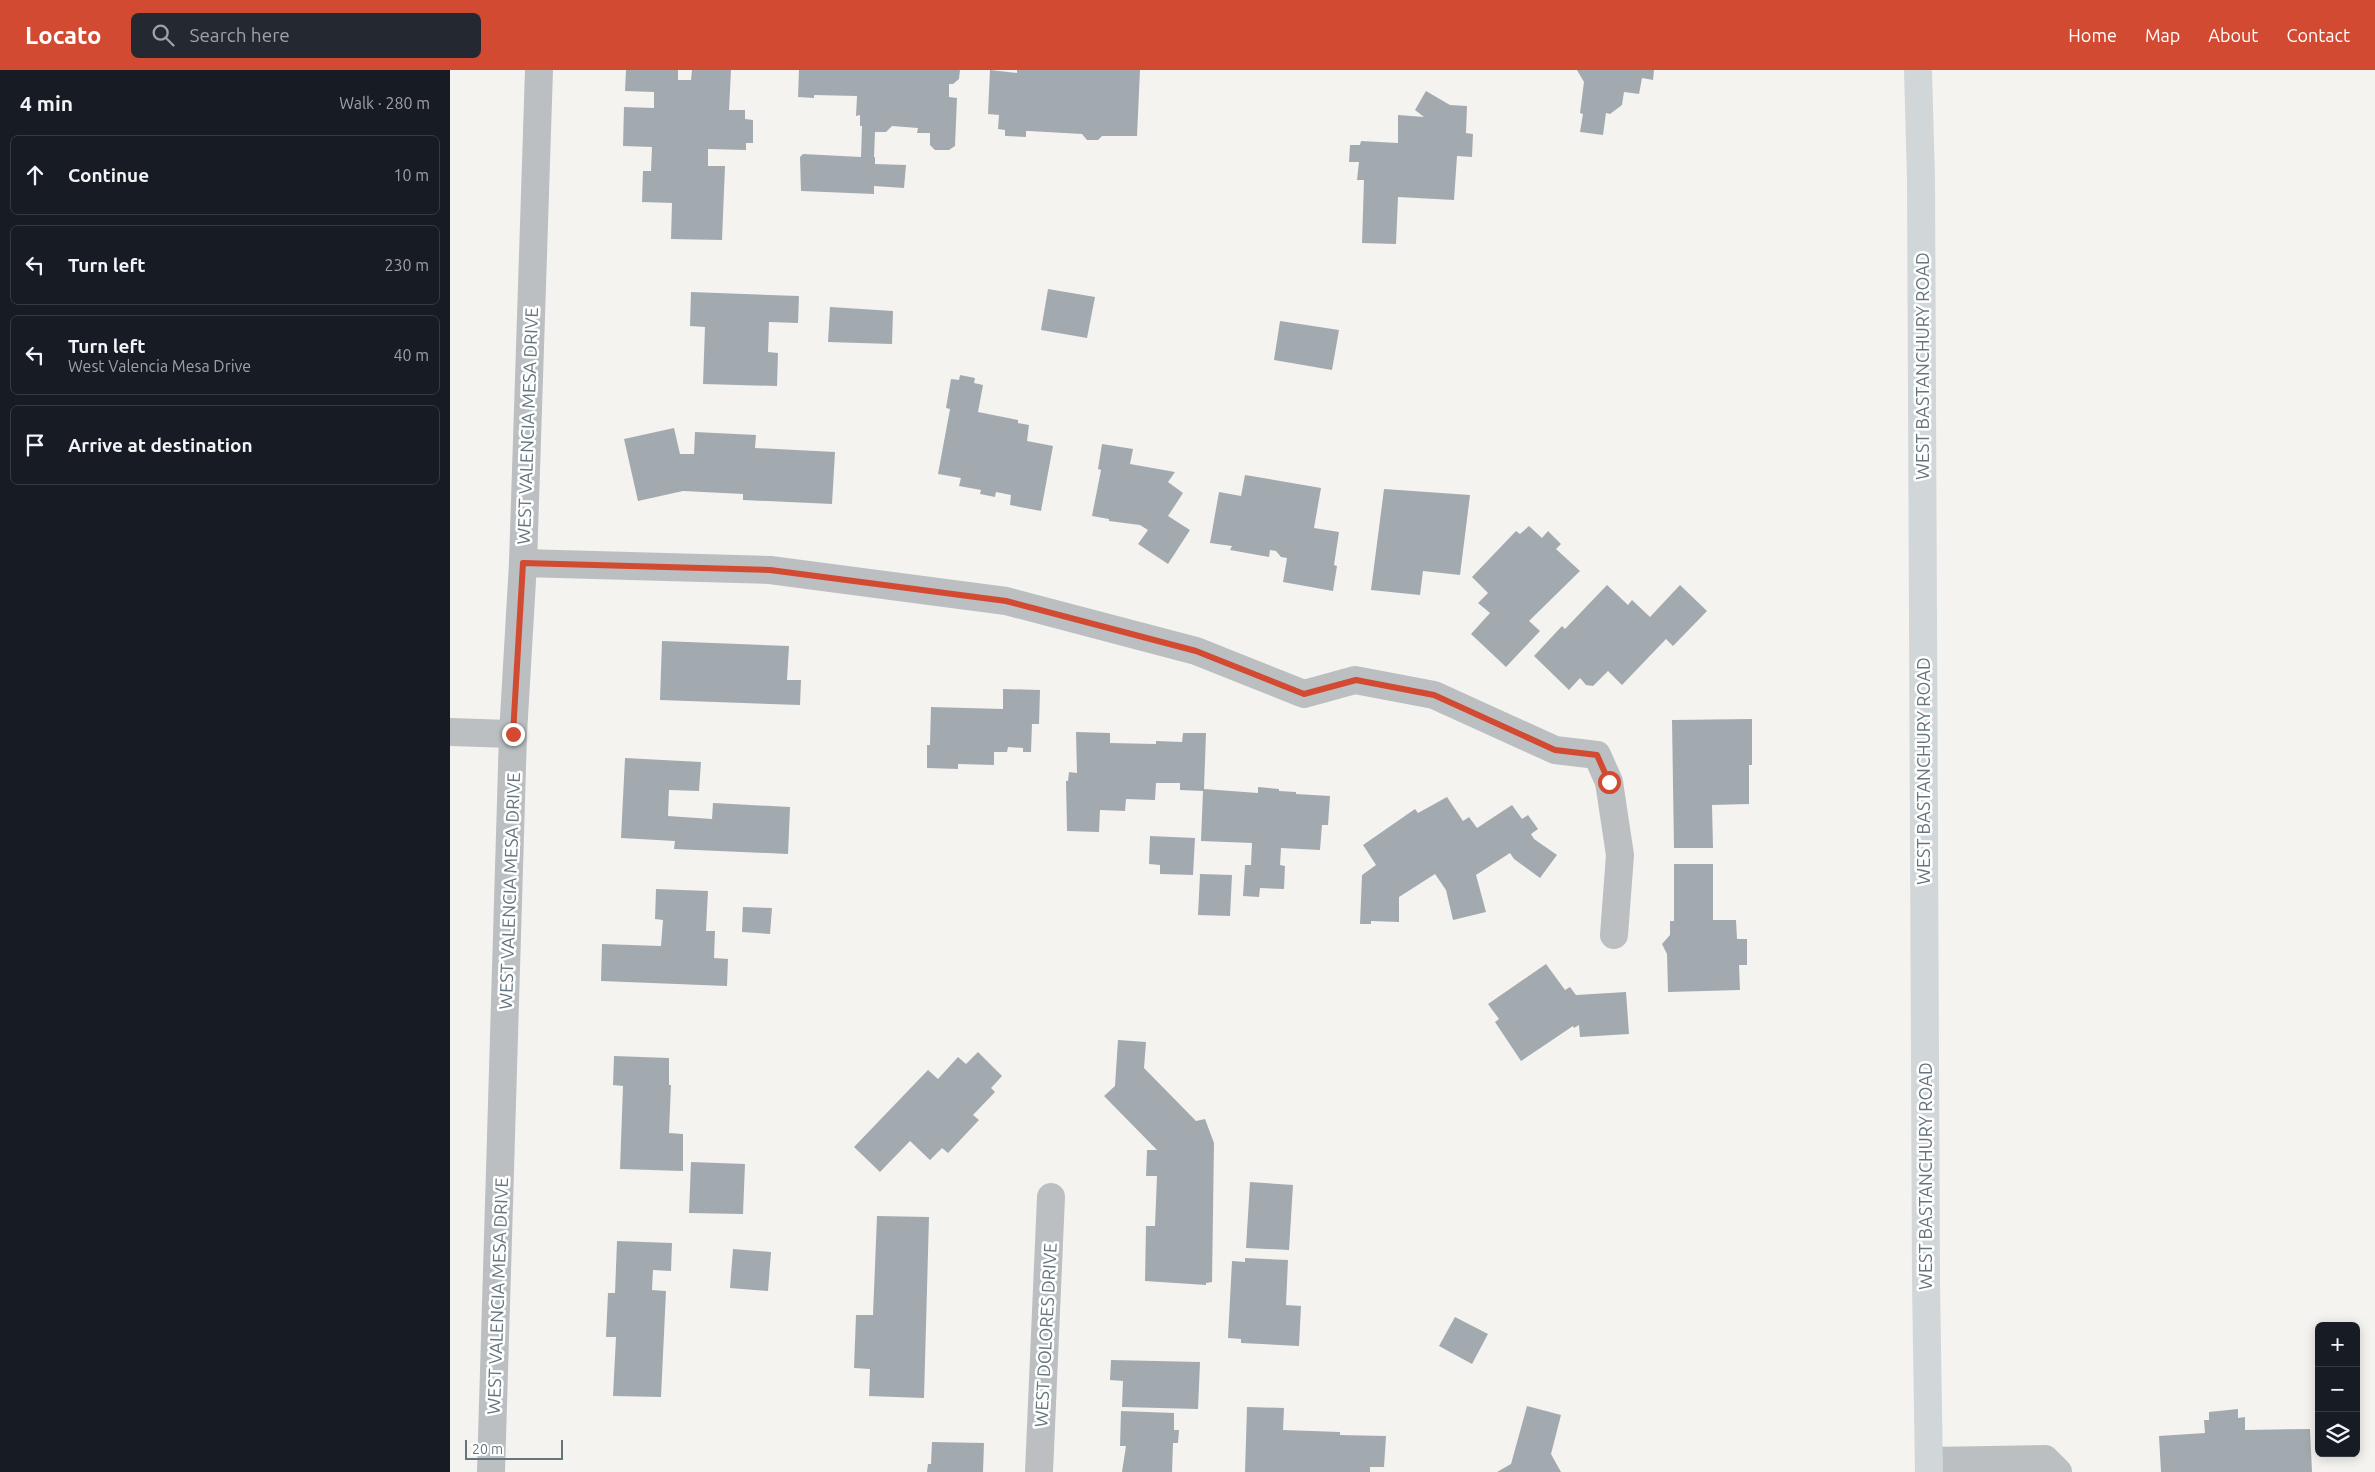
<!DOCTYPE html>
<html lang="en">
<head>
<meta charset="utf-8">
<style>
	body { margin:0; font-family:Ubuntu,sans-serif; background:#242831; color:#f1f3f6 }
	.controls { position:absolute; right:15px; bottom:15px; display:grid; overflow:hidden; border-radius:8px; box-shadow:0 2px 12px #0003 }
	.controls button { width:45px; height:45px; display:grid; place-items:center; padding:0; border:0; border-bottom:1px solid #363941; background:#171b24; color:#f1f3f6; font:25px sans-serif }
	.scale { position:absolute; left:15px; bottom:12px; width:98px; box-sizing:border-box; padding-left:5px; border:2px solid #65757e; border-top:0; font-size:14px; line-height:18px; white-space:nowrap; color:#65757e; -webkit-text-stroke:4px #fff; paint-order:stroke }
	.stop { position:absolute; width:15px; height:15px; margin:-11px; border:4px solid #d24a31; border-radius:50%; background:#fff }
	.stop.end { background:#d24a31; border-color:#fff; box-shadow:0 1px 5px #0008 }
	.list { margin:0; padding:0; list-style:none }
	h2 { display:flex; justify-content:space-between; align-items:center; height:65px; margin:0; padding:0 20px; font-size:21px }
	h2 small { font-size:16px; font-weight:400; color:#9ea1a6 }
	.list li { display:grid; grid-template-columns:32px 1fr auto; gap:15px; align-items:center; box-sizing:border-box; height:80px; margin:0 10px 10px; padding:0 10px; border:1px solid #363941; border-radius:8px }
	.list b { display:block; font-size:19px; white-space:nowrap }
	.list p { margin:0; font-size:16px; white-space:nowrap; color:#9ea1a6 }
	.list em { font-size:16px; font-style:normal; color:#9ea1a6 }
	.icon { flex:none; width:28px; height:28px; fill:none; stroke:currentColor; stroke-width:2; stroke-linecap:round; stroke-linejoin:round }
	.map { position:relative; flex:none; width:1925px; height:1402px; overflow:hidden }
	header { display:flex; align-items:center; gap:30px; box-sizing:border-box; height:70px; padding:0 25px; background:#d24a31; color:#fff }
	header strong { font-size:24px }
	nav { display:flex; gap:28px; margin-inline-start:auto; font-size:18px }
	.search { width:350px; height:45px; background:#242831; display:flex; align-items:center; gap:12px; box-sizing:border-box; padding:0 18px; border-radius:8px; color:#9ea1a6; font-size:19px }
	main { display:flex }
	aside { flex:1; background:#171b24 }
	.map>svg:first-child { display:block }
	.building { fill:#a3aaaf }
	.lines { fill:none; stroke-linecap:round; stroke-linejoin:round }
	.minor { stroke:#bbbfc2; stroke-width:28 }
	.major { stroke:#d1d6d9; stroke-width:28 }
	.route { stroke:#d24a31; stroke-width:6 }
	.labels { text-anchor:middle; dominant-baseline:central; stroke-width:5; stroke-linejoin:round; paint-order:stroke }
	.street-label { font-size:18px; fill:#65757e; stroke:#fff }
</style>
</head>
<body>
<header>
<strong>Locato</strong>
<div class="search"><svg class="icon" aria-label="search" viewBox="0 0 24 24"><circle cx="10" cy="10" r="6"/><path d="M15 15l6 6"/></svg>Search here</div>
<nav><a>Home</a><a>Map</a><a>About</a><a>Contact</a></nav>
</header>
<main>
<aside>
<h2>4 min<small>Walk · 280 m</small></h2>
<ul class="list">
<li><svg class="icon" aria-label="ahead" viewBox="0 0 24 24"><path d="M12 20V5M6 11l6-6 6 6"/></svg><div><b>Continue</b></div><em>10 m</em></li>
<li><svg class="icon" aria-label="left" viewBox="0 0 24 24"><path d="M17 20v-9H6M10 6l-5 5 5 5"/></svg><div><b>Turn left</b></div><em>230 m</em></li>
<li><svg class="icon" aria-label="left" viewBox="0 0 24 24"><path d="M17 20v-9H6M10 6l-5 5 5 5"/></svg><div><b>Turn left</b><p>West Valencia Mesa Drive</p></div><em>40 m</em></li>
<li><svg class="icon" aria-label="arrive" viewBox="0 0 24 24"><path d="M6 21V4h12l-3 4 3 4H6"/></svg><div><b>Arrive at destination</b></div></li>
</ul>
</aside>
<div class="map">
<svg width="1925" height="1402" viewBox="0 0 1925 1402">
	<rect width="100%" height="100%" fill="#f4f3f0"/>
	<g class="building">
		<polygon points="176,0 228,0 228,10 241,10 242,0 281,0 279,40 295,40 295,49 303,50 303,73 296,73 296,80 258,79 258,96 275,96 272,170 221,169 222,133 192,132 193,101 201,101 202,77 173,76 174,37 204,38 204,22 175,21"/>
		<polygon points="349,0 510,0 509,9 503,14 499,14 499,27 507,28 505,76 499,80 485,80 480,75 480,63 467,63 468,58 442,56 436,62 425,62 424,87 425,87 425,94 456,95 454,118 424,116 424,124 351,121 350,87 353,84 411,87 412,56 410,56 410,45 406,46 407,26 364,25 364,28 348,27"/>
		<polygon points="540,0 567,3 567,0 690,0 687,66 652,66 648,70 637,70 632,64 579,61 576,61 576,67 555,66 555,60 548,59 549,45 538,44"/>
		<polygon points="1127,0 1204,0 1203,10 1192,8 1189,24 1174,22 1172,35 1160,44 1156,43 1153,65 1130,62 1133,44 1130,43 1134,12"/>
		<polygon points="976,21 1000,35 1017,36 1016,63 1023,64 1022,87 1007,86 1004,130 948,127 946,174 912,173 914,110 907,110 909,92 899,92 900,75 910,75 911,71 948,73 948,45 974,47 965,40"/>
		<polygon points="598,219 645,227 637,268 591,260"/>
		<polygon points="241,222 349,226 348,253 319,252 318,282 328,283 327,316 253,314 255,257 240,256"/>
		<polygon points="380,237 443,241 442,274 378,272"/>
		<polygon points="830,251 889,260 882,300 824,290"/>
		<polygon points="510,305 525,308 524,313 533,315 528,342 568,350 568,353 579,355 577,371 603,376 591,441 560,435 561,425 546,422 545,427 530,424 531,420 509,416 511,408 488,404 500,339 496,338 501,309 509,310"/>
		<polygon points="224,358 230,384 244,384 245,362 306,365 305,378 385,382 382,434 293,430 293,424 233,421 188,431 174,369"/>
		<polygon points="652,374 683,379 680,394 725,402 718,412 733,423 718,446 740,460 718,494 688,474 698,460 690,455 659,451 659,449 642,446 651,400 648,399"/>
		<polygon points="795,405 871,418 864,458 889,462 884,495 887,496 883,521 833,512 837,488 831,487 826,481 820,480 819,487 780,480 782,476 760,473 769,422 791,426"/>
		<polygon points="934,419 1020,425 1010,505 973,501 970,525 921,520"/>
		<polygon points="1079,456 1092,468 1098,461 1111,474 1106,479 1130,501 1079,551 1090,561 1056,597 1021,564 1040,543 1028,533 1038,523 1022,507 1066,461 1070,464"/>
		<polygon points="1157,515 1178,535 1182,530 1200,547 1230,515 1257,541 1223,576 1216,569 1172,615 1158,601 1143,616 1136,615 1130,608 1119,620 1084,586 1112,556 1115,559"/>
		<polygon points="212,571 339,576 337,610 351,610 350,635 210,630"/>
		<polygon points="553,619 590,620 589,654 582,654 581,682 573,682 573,678 558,677 557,682 544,682 544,695 508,694 508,699 477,698 477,675 480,675 481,637 553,639"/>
		<polygon points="1302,649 1302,695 1299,695 1299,734 1262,735 1263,778 1224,778 1222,650"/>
		<polygon points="626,662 660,663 660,673 706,674 706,671 732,672 733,663 756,663 754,719 808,723 808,717 829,719 829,721 846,722 846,724 880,726 878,755 872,755 870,780 831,778 830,795 835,796 834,819 810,818 809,827 793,826 795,795 801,795 802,773 751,771 753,721 730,720 730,713 706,713 705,730 676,729 675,741 650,740 649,762 617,761 616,711 618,711 619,702 627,703"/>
		<polygon points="175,688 251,692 249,721 219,720 218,746 262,749 263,733 340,737 338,784 224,779 225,771 171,768"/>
		<polygon points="997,727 1013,751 1019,747 1027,758 1062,735 1072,749 1078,745 1088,759 1081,764 1084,769 1107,785 1090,808 1064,789 1060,783 1026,805 1036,842 1003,850 996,820 985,804 949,827 949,852 921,851 921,854 910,854 912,805 926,795 913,775 965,739 968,743"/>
		<polygon points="700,766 745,768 743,805 710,804 710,795 699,794"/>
		<polygon points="1224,794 1263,794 1263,850 1286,850 1287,869 1297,869 1297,895 1289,895 1290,920 1218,922 1217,884 1212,874 1220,865 1220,851 1224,851"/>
		<polygon points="750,804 782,805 780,846 748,845"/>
		<polygon points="206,819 258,821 256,861 265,861 264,888 278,889 277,916 151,911 152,874 211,876 213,850 205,849"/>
		<polygon points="293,837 322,838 320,864 292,862"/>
		<polygon points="1096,894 1115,920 1120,917 1126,925 1176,922 1179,964 1130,967 1129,955 1124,958 1123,956 1071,991 1045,952 1049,949 1038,934"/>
		<polygon points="668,970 696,972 694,998 746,1051 755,1049 764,1073 762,1212 756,1213 756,1215 695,1211 696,1156 705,1156 707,1106 696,1106 697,1080 707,1080 654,1026 665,1016"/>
		<polygon points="528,982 552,1006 541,1018 545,1022 523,1045 529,1050 498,1083 492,1078 480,1090 460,1071 430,1102 404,1077 478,1000 488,1009 508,987 516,994"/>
		<polygon points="164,986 219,988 219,1015 221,1015 219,1063 233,1064 233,1101 170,1099 173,1016 163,1015"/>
		<polygon points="241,1092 295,1094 293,1144 239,1143"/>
		<polygon points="800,1112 843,1115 839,1180 796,1178"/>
		<polygon points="427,1146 479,1147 474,1328 419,1326 420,1299 404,1298 406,1245 423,1245"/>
		<polygon points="167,1171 222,1173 221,1201 203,1200 202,1220 216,1221 211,1327 163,1326 166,1267 156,1267 158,1223 165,1223"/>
		<polygon points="283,1179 321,1182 318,1221 280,1218"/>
		<polygon points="795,1188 838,1190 836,1235 851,1236 849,1276 791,1273 791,1269 778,1268 782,1191 795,1192"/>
		<polygon points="1005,1247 1038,1264 1022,1294 989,1276"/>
		<polygon points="661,1290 750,1292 748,1339 672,1337 673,1311 660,1310"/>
		<polygon points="1077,1336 1111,1345 1101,1384 1111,1402 1047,1402 1061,1394"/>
		<polygon points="797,1337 834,1338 833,1360 890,1362 890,1365 936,1366 934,1397 920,1397 920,1402 795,1402"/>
		<polygon points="1788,1339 1788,1348 1795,1347 1795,1360 1860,1359 1862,1402 1711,1402 1709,1366 1755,1363 1754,1350 1759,1350 1759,1342"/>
		<polygon points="671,1341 724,1343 724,1360 729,1360 728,1373 723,1373 722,1402 672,1402 676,1376 670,1376"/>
		<polygon points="482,1372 534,1373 533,1402 477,1402 478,1394 481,1394"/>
	</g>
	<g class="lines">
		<g class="minor">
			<polyline points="73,493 320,500 556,531 746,581 854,624 905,610 984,625 1105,680 1147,685 1159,712 1170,785 1164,865"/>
			<polyline points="0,662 63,664"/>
			<polyline points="1479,1391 1595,1389 1608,1402"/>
			<polyline points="41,1402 63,664 73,493 89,0"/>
			<polyline points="589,1402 601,1127"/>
		</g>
		<polyline class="major" points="1468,0 1471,109 1476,1211 1479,1402"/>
	</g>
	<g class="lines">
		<polyline class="route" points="63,664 73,493 320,500 556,531 746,581 854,624 906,610 984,625 1105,680 1147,685 1159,712"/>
	</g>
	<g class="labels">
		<g class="street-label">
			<text transform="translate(1472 296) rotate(-90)">WEST BASTANCHURY ROAD</text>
			<text transform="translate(77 356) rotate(-88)">WEST VALENCIA MESA DRIVE</text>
			<text transform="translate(1473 701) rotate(-90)">WEST BASTANCHURY ROAD</text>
			<text transform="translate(59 821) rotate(-88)">WEST VALENCIA MESA DRIVE</text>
			<text transform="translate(1475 1106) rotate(-90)">WEST BASTANCHURY ROAD</text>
			<text transform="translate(47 1226) rotate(-88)">WEST VALENCIA MESA DRIVE</text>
			<text transform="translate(595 1265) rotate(-87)">WEST DOLORES DRIVE</text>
		</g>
	</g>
</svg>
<div class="controls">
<button>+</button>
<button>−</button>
<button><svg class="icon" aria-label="layers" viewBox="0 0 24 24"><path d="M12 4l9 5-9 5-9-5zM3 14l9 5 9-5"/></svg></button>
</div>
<div class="scale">20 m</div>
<div class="stop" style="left:1159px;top:712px"></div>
<div class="stop end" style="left:63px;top:664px"></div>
</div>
</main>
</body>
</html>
